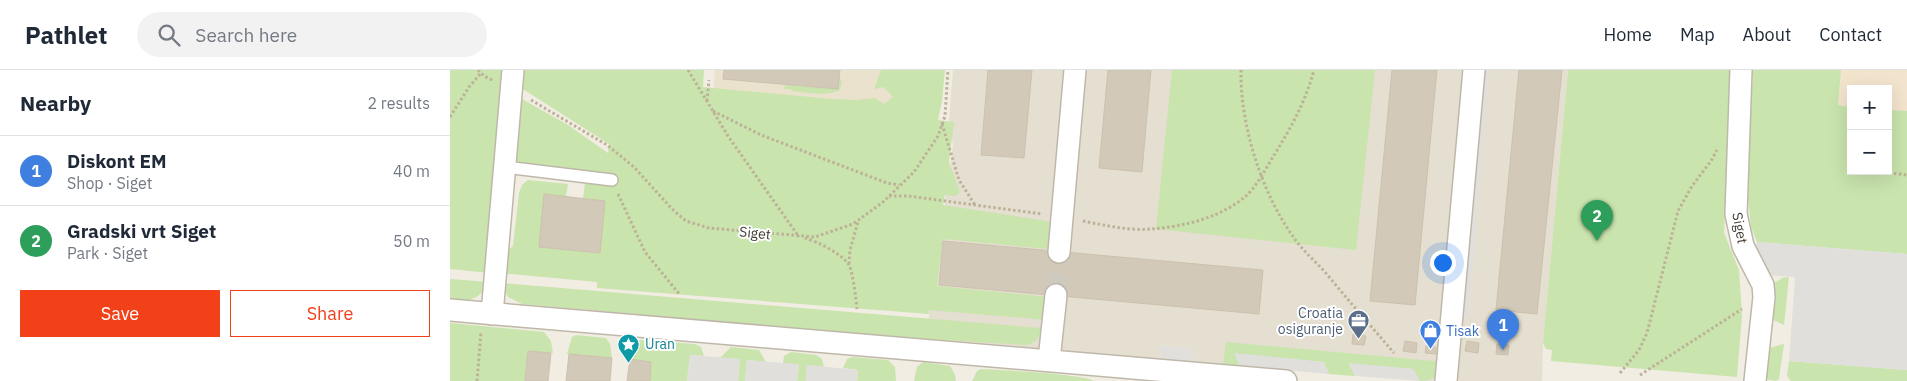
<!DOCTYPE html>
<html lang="en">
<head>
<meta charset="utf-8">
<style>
	body { margin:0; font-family:"IBM Plex Sans",sans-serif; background:#f2f2f3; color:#1f2937 }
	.controls { position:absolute; right:15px; top:15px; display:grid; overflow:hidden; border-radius:0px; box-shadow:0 5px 20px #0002 }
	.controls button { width:45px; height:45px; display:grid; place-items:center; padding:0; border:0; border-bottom:1px solid #e0e1e3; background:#fff; color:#1f2937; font:25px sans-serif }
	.you { position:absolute; left:992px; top:192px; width:18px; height:18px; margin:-12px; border:4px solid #fff; border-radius:50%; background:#1a73e8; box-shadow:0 0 0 8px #1a73e833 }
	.badge { display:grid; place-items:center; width:32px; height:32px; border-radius:50%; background:#f24019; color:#fff; font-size:16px; font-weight:700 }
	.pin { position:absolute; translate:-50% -41px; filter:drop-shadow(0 1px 2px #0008) }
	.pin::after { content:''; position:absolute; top:26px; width:18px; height:15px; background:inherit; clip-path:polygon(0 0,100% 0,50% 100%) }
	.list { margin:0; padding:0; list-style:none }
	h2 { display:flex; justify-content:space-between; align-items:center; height:65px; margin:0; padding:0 20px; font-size:21px }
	h2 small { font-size:16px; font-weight:400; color:#747a83 }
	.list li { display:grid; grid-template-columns:32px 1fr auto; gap:15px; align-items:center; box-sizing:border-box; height:70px; padding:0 20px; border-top:1px solid #e0e1e3 }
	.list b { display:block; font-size:19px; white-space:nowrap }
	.list p { margin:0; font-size:16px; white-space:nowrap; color:#747a83 }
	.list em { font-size:16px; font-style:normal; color:#747a83 }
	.actions { display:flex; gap:10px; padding:15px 20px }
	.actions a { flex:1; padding:11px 0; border:1px solid #f24019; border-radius:0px; text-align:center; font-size:18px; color:#f24019 }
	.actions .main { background:#f24019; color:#fff }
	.icon { flex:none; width:28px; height:28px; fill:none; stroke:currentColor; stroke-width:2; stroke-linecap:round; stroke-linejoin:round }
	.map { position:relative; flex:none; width:1457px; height:311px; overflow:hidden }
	header { display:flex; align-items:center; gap:30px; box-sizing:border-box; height:70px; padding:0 25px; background:#fff; border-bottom:1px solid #e0e1e3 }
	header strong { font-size:24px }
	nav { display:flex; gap:28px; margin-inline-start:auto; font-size:18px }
	.search { width:350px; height:45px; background:#f2f2f3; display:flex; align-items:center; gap:12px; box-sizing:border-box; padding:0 18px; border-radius:28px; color:#747a83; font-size:19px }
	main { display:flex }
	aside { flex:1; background:#fff }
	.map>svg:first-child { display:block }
	.residential { fill:#e5dfd1 }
	.commercial { fill:#f3e4ce }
	.education { fill:#eae2cd }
	.green { fill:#c9e4ad }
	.parking { fill:#e1dfdb }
	.building { fill:#d2c9b9; stroke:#ccc1ad }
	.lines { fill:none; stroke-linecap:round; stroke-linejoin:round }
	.minor-tunnel { stroke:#cecac0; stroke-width:21; stroke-dasharray:21 11; stroke-linecap:butt }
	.service-casing { stroke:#bfb8a9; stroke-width:14 }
	.minor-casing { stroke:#bfb8a9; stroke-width:24 }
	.path { stroke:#bdb198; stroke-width:3; stroke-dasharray:2.5 2.5; stroke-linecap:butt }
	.service { stroke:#fff; stroke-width:11 }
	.minor { stroke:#fff; stroke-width:21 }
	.labels { text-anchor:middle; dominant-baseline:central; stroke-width:4; stroke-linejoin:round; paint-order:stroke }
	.street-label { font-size:14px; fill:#423d34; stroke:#fff }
	.service-label { font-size:14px; fill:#4e5e75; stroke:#fff; text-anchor:end }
	.shop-label { font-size:14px; fill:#366cbe; stroke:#fff; text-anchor:start }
	.culture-label { font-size:14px; fill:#0d838f; stroke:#fff; text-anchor:start }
</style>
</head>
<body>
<header>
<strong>Pathlet</strong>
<div class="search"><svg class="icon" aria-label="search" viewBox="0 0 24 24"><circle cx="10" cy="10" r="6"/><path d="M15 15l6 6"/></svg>Search here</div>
<nav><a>Home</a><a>Map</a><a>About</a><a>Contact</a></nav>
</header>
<main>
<aside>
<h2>Nearby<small>2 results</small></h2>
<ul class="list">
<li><span class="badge" style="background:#3f7fe0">1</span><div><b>Diskont EM</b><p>Shop · Siget</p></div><em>40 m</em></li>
<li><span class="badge" style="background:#2e9e5b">2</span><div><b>Gradski vrt Siget</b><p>Park · Siget</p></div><em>50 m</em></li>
</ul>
<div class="actions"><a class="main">Save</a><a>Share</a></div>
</aside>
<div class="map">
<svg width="1457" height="311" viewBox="0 0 1457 311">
	<rect width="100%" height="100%" fill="#f1ede3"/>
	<polygon class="residential" points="503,0 1118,0 1093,273 1092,311 970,311 963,299 899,293 905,306 879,304 874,292 785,284 790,296 745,292 738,278 708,275 713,290 476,268 503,76 499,50"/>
	<polygon class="commercial" points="1391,0 1457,0 1457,41 1438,40 1438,19 1401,19 1401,37 1388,35"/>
	<polygon class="education" points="265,0 473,0 470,41 263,25"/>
	<g class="green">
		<polygon points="0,0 57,0 40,203 0,199"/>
		<polygon points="69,0 254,0 253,17 383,29 407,30 425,28 434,34 443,27 434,17 424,19 431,0 495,0 492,31 488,50 504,52 499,92 510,122 506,126 495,125 493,135 597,151 602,154 599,179 493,169 487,216 599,227 597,250 479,240 479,244 147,218 147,212 50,203 52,185 63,176 69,123 72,115 78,110 118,114 116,127 95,124 90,177 149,183 154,131 133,128 135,113 155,115 156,105 70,93 64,88 65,25 118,55 158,83 159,74 68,16"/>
		<polygon points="722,0 925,0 906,180 706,159"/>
		<polygon points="1118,0 1281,0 1274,163 1289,200 1292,246 1287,307 1101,291 1102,280 1096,279 1093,273"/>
		<polygon points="1303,0 1391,0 1388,35 1401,37 1401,101 1438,101 1438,40 1457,41 1457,184 1307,172 1301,157 1297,119"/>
		<path d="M389 8 392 12 390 20C376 27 356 22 341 21V19H334L335 15 388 19Z"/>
		<polygon points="1339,207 1334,255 1325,251 1321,246 1323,214 1332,208"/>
		<path d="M0 209 39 212C28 231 21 231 0 230Z"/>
		<path d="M51 213 591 258C589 268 586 274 575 275L461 268 72 234 58 227Z"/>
		<polygon points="0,253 94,262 101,271 103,283 78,281 75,311 0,311"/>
		<polygon points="126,265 156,268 160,274 162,288 117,284 122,267"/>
		<polygon points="188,270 245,274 251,277 254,286 240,285 237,311 200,311 201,292 176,289 179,277"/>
		<path d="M776 272 995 292C989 304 984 311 970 311L963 299 899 294 905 306 879 304 874 292 785 284 790 296 773 295Z"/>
		<polygon points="1334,274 1329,309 1326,311 1315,309 1319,278"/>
		<polygon points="281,277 309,280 316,292 297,290 295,311 288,311 290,289 270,288"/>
		<polygon points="341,282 366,285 372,289 374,297 357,295 356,311 347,311 349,295 333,293 334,286"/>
		<polygon points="402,287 438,290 445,297 446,311 407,311 408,300 393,298 397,289"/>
		<polygon points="1339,291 1457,300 1457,311 1341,311 1337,306"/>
		<polygon points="473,292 500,296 505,305 506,311 464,311 467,297"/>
		<path d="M531 299C549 300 633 304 644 311H522L527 301Z"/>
	</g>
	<g class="parking">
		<polygon points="1028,0 1039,0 1019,244 1008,256"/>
		<polygon points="1307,172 1457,184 1457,300 1339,291 1345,207 1314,205 1305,186"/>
		<polygon points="707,275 738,278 745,292 713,290"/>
		<polygon points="784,283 874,292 879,304 790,296"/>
		<polygon points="240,285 290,289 288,311 237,311"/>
		<polygon points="297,290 349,294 347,311 295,311"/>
		<polygon points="899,293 963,299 970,311 905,306"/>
		<polygon points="357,295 408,300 407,311 356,311"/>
	</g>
	<g class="building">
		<polygon points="274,0 390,0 388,19 273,9"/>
		<polygon points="538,0 582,0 574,88 531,85"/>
		<polygon points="658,0 701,0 692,102 649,98"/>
		<polygon points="942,0 987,0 965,235 920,231"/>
		<polygon points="1069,0 1112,0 1087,244 1046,240"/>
		<polygon points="94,124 155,131 150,183 89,177"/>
		<polygon points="493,171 813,200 809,244 489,215"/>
		<polygon points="903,264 916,266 914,275 902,274"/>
		<polygon points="955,271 967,273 966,283 953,281"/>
		<polygon points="1017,271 1029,273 1028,283 1015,281"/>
		<polygon points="1047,274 1059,275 1058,285 1046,284"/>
		<polygon points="976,276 986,277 986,284 975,283"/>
		<polygon points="78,281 101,283 98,311 75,311"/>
		<polygon points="119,284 162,288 160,311 116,311"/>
		<polygon points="180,289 201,292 200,311 177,311"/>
	</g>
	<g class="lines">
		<polyline class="minor-tunnel" points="606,225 609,182"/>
		<defs>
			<polyline id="service" points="55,97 162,110"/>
			<g id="minor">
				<polyline points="1291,0 1286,144 1293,176 1313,215 1314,227 1305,311"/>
				<polyline points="609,182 625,0"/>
				<polyline points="0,240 836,311"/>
				<polyline points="42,244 63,0"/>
				<polyline points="599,290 606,225"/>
				<polyline points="996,311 1024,0"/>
			</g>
		</defs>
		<use href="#service" class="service-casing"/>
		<use href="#minor" class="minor-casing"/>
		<g class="path">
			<polyline points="28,0 34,6 42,10"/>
			<polyline points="238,0 278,66 349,167"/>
			<path d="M791 0C790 54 811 121 842 165 851 179 864 190 875 202 898 230 921 256 944 283"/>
			<polyline points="81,30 157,75 184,97 222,139 236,151 259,158 365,167 403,154 433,132 464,102 488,66 495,46 498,0"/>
			<polyline points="257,31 259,10"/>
			<polyline points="263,41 311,65 437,113 449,115"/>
			<polyline points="0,47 19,17 31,3"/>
			<polyline points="492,54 509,110 525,135"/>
			<polyline points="1424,101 1457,105"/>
			<polyline points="168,124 195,182 230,225"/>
			<polyline points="439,126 458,126 592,144"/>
			<path d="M633 151C654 155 678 161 700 159 733 157 770 148 796 126 808 115 817 96 826 82 842 56 856 30 864 0"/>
			<path d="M355 168C368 172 391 183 399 195 403 203 406 229 407 239"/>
			<polyline points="399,194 400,180 408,152"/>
			<polyline points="1170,303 1189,280 1197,263 1228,141 1242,116 1261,91 1267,80"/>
			<polyline points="1190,305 1292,239"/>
			<polyline points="27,311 31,262"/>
		</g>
		<use href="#service" class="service"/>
		<use href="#minor" class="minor"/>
	</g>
	<defs>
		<symbol id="office-pin" viewBox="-11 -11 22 30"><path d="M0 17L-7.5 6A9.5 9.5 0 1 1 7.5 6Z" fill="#5c6f8a" stroke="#fff"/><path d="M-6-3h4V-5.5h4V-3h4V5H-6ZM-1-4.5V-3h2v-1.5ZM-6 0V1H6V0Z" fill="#fff"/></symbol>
		<symbol id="shop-pin" viewBox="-11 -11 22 30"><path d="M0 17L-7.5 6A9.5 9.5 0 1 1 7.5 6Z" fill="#3f7fe0" stroke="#fff"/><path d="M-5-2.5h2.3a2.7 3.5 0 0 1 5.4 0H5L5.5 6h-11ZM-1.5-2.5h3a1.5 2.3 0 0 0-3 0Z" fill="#fff"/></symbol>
		<symbol id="sight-pin" viewBox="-11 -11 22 30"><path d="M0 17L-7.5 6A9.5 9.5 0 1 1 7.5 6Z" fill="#0f9aa8" stroke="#fff"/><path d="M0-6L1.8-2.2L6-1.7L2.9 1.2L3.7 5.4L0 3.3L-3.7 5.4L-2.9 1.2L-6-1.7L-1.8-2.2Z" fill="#fff"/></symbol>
	</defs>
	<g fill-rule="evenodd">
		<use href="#office-pin" x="896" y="238" width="25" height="34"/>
		<use href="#shop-pin" x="968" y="248" width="25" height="34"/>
		<use href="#sight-pin" x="166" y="262" width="25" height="34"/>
	</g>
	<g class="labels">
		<g class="street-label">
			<text transform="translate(1290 158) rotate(80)">Siget</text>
			<text transform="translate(305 163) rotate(6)">Siget</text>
		</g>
		<g class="service-label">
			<text x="893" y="243">Croatia<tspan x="893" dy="16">osiguranje</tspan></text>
		</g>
		<g class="shop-label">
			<text x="996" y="261">Tisak</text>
		</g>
		<g class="culture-label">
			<text x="195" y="274">Uran</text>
		</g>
	</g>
</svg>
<div class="controls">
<button>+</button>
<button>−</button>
</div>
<div class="you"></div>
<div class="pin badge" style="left:1053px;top:280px;background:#3f7fe0">1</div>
<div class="pin badge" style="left:1147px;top:171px;background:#2e9e5b">2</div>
</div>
</main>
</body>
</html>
